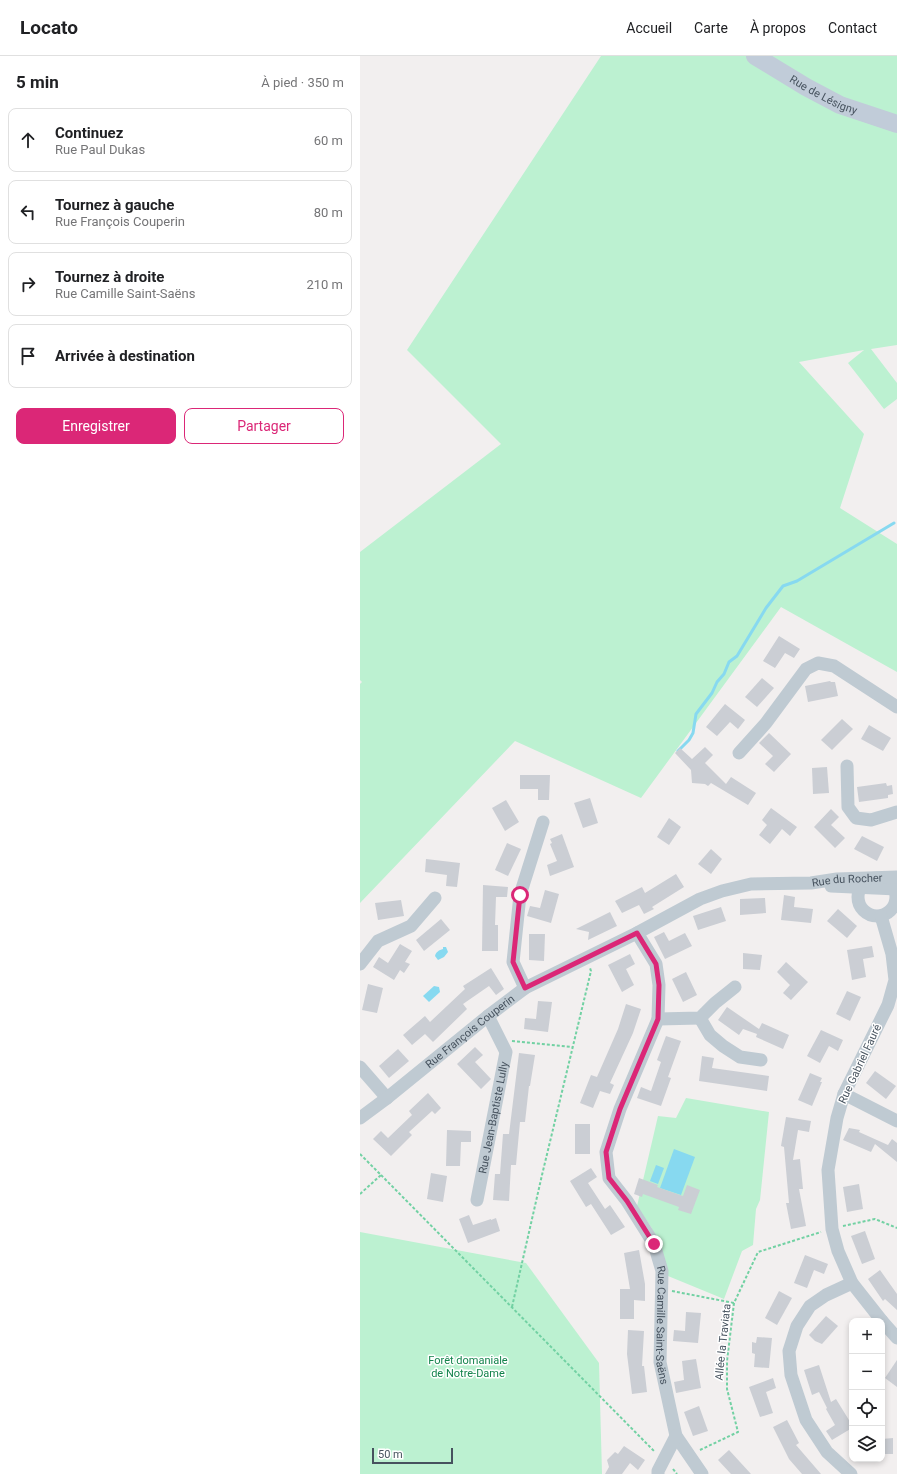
<!DOCTYPE html>
<html lang="fr">
<head>
<meta charset="utf-8">
<style>
	body { margin:0; font-family:Roboto,sans-serif; background:#f2f2f2; color:#202124 }
	.controls { position:absolute; right:12px; bottom:12px; display:grid; overflow:hidden; border-radius:8px; box-shadow:0 2px 6px #0003 }
	.controls button { width:36px; height:36px; display:grid; place-items:center; padding:0; border:0; border-bottom:1px solid #e0e0e0; background:#fff; color:#202124; font:20px sans-serif }
	.scale { position:absolute; left:12px; bottom:10px; width:81px; box-sizing:border-box; padding-left:4px; border:2px solid #46525e; border-top:0; font-size:11px; line-height:14px; white-space:nowrap; color:#46525e; -webkit-text-stroke:3px #fff; paint-order:stroke }
	.stop { position:absolute; width:12px; height:12px; margin:-9px; border:3px solid #db2777; border-radius:50%; background:#fff }
	.stop.end { background:#db2777; border-color:#fff; box-shadow:0 1px 4px #0008 }
	.list { margin:0; padding:0; list-style:none }
	h2 { display:flex; justify-content:space-between; align-items:center; height:52px; margin:0; padding:0 16px; font-size:17px }
	h2 small { font-size:13px; font-weight:400; color:#757577 }
	.list li { display:grid; grid-template-columns:26px 1fr auto; gap:12px; align-items:center; box-sizing:border-box; height:64px; margin:0 8px 8px; padding:0 8px; border:1px solid #e0e0e0; border-radius:8px }
	.list b { display:block; font-size:15px; white-space:nowrap }
	.list p { margin:0; font-size:13px; white-space:nowrap; color:#757577 }
	.list em { font-size:13px; font-style:normal; color:#757577 }
	.actions { display:flex; gap:8px; padding:12px 16px }
	.actions a { flex:1; padding:9px 0; border:1px solid #db2777; border-radius:8px; text-align:center; font-size:14px; color:#db2777 }
	.actions .main { background:#db2777; color:#fff }
	.icon { flex:none; width:22px; height:22px; fill:none; stroke:currentColor; stroke-width:2; stroke-linecap:round; stroke-linejoin:round }
	.map { position:relative; flex:none; width:537px; height:1418px; overflow:hidden }
	header { display:flex; align-items:center; gap:24px; box-sizing:border-box; height:56px; padding:0 20px; background:#fff; border-bottom:1px solid #e0e0e0 }
	header strong { font-size:19px }
	nav { display:flex; gap:22px; margin-inline-start:auto; font-size:14px }
	main { display:flex }
	aside { flex:1; background:#fff }
	.map>svg:first-child { display:block }
	.green { fill:#bcf1d1 }
	.water { fill:#87d9f0 }
	.lines { fill:none; stroke-linecap:round; stroke-linejoin:round }
	.stream { stroke:#87d9f0; stroke-width:3 }
	.building { fill:#cbced4 }
	.path { stroke:#72d1a3; stroke-width:2; stroke-dasharray:3 2; stroke-linecap:butt }
	.street { stroke:#bfcad2; stroke-width:13 }
	.secondary { stroke:#c1ccd9; stroke-width:18 }
	.route { stroke:#db2777; stroke-width:5 }
	.labels { text-anchor:middle; dominant-baseline:central; stroke-width:3; stroke-linejoin:round; paint-order:stroke }
	.street-label { font-size:11px; fill:#46525e; stroke:#fff }
	.park-label { font-size:11px; fill:#13834c; stroke:#fff }
</style>
</head>
<body>
<header>
<strong>Locato</strong>
<nav><a>Accueil</a><a>Carte</a><a>À propos</a><a>Contact</a></nav>
</header>
<main>
<aside>
<h2>5 min<small>À pied · 350 m</small></h2>
<ul class="list">
<li><svg class="icon" aria-label="ahead" viewBox="0 0 24 24"><path d="M12 20V5M6 11l6-6 6 6"/></svg><div><b>Continuez</b><p>Rue Paul Dukas</p></div><em>60 m</em></li>
<li><svg class="icon" aria-label="left" viewBox="0 0 24 24"><path d="M17 20v-9H6M10 6l-5 5 5 5"/></svg><div><b>Tournez à gauche</b><p>Rue François Couperin</p></div><em>80 m</em></li>
<li><svg class="icon" aria-label="right" viewBox="0 0 24 24"><path d="M7 20v-9h11M14 6l5 5-5 5"/></svg><div><b>Tournez à droite</b><p>Rue Camille Saint-Saëns</p></div><em>210 m</em></li>
<li><svg class="icon" aria-label="arrive" viewBox="0 0 24 24"><path d="M6 21V4h12l-3 4 3 4H6"/></svg><div><b>Arrivée à destination</b></div></li>
</ul>
<div class="actions"><a class="main">Enregistrer</a><a>Partager</a></div>
</aside>
<div class="map">
<svg width="537" height="1418" viewBox="0 0 537 1418">
	<rect width="100%" height="100%" fill="#f2efef"/>
	<g class="green">
		<polygon points="241,0 537,0 537,289 511,293 537,327 537,343 524,353 488,307 504,294 439,306 504,378 480,452 537,488 537,616 421,551 281,742 155,685 0,847 0,628 2,626 0,624 0,496 141,388 47,294"/>
		<polygon points="326,1042 409,1056 400,1144 396,1153 393,1189 382,1195 364,1243 308,1220 301,1194 291,1171 277,1150 298,1060 316,1062"/>
		<polygon points="0,1176 166,1207 239,1307 242,1418 0,1418"/>
	</g>
	<g class="water">
		<path d="M83 891H86L88 896 84 901 78 904 75 900C76 896 79 894 83 893Z"/>
		<polygon points="74,930 79,931 80,936 69,946 63,940"/>
		<polygon points="314,1093 335,1101 321,1139 300,1132"/>
		<polygon points="296,1109 304,1112 298,1128 290,1125"/>
	</g>
	<g class="lines">
		<polyline class="stream" points="318,695 329,684 333,677 336,658 352,637 357,626 364,618 369,606 377,600 406,552 423,530 437,525 534,467"/>
	</g>
	<g class="building">
		<polygon points="419,580 440,593 434,602 425,597 415,612 403,605"/>
		<polygon points="402,622 414,632 397,651 385,641"/>
		<polygon points="470,625 471,626 475,626 478,640 448,646 445,630"/>
		<polygon points="365,648 385,664 378,673 370,666 357,680 346,671"/>
		<polygon points="482,663 493,673 472,694 461,684"/>
		<polygon points="509,669 531,682 523,695 501,683"/>
		<polygon points="409,677 431,698 414,716 405,708 413,700 399,687"/>
		<polygon points="345,691 353,699 345,707 366,728 371,721 396,737 388,749 351,727 348,730 345,728 332,727 331,714 315,697 320,692 332,703"/>
		<polygon points="467,711 469,737 453,738 452,712"/>
		<polygon points="160,719 190,719 189,744 178,744 178,733 160,733"/>
		<polygon points="526,727 527,730 532,729 533,738 528,739 528,742 499,746 497,731"/>
		<polygon points="230,742 238,767 223,772 214,747"/>
		<polygon points="146,744 159,766 145,775 132,752"/>
		<polygon points="411,752 437,771 430,780 422,773 410,788 399,779 407,769 402,764"/>
		<polygon points="471,753 479,761 471,769 485,782 475,792 454,771"/>
		<polygon points="309,762 321,771 309,789 297,781"/>
		<polygon points="202,778 214,811 190,820 187,809 197,805 190,788 192,787 190,783"/>
		<polygon points="502,780 524,791 517,805 494,793"/>
		<polygon points="147,787 161,793 148,820 135,814"/>
		<polygon points="351,793 362,803 351,818 338,808"/>
		<polygon points="66,803 100,807 97,831 86,830 87,819 65,816"/>
		<polygon points="316,818 324,831 292,851 294,853 284,858 279,849 262,857 255,845 282,831 285,837"/>
		<polygon points="123,829 148,831 147,841 136,841 135,869 138,869 138,895 122,895"/>
		<polygon points="185,834 199,838 191,867 167,860 170,850 180,852"/>
		<polygon points="424,839 435,841 434,851 453,853 451,867 421,864"/>
		<polygon points="405,842 406,857 380,859 380,843"/>
		<polygon points="41,844 44,860 18,864 15,847"/>
		<polygon points="361,851 366,865 338,874 333,860"/>
		<polygon points="478,853 497,870 487,882 467,865"/>
		<polygon points="250,856 257,870 228,884 229,876 216,873"/>
		<polygon points="81,863 90,874 64,895 56,884"/>
		<polygon points="304,876 309,885 325,877 332,890 305,903 294,881"/>
		<polygon points="169,878 185,878 184,905 169,904"/>
		<polygon points="40,888 52,895 45,906 50,908 44,917 40,914 34,924 13,911 19,901 28,907"/>
		<polygon points="512,890 514,901 503,903 506,921 492,924 487,894"/>
		<polygon points="383,897 402,899 400,914 383,913"/>
		<polygon points="270,898 275,908 266,913 274,929 262,936 248,909"/>
		<polygon points="426,906 448,926 431,944 423,937 430,929 417,916"/>
		<polygon points="131,912 144,933 136,939 129,930 103,948 107,953 73,986 65,978 52,989 43,979 65,960 70,966 105,933 103,930"/>
		<polygon points="326,916 337,939 323,946 312,923"/>
		<polygon points="8,928 23,932 17,957 2,954"/>
		<polygon points="487,935 501,941 490,965 476,958"/>
		<polygon points="178,945 192,946 188,976 164,973 165,962 176,963"/>
		<polygon points="266,948 281,953 273,977 250,1027 254,1029 250,1038 240,1035 233,1052 220,1047 231,1019 237,1021 258,973"/>
		<polygon points="367,951 399,973 402,967 429,979 423,993 396,981 397,978 383,973 379,979 358,964"/>
		<polygon points="461,974 483,984 478,995 469,990 460,1007 447,1000"/>
		<polygon points="306,980 321,985 308,1021 311,1022 301,1050 277,1042 281,1031 291,1035 301,1006 297,1004"/>
		<polygon points="115,991 123,999 115,1006 131,1023 121,1033 97,1008"/>
		<polygon points="38,993 49,1005 29,1022 19,1010"/>
		<polygon points="159,997 175,999 170,1030 169,1030 165,1066 160,1066 156,1109 151,1109 149,1145 133,1144 135,1118 140,1118 143,1078 149,1078"/>
		<polygon points="342,1000 354,1002 352,1012 409,1020 407,1035 339,1025"/>
		<polygon points="515,1015 536,1030 526,1043 506,1027"/>
		<polygon points="450,1017 462,1022 460,1026 462,1026 452,1050 438,1044"/>
		<polygon points="68,1037 81,1052 75,1058 72,1055 49,1076 52,1079 31,1100 13,1083 21,1075 28,1082 52,1059 49,1055"/>
		<polygon points="426,1061 451,1065 449,1076 438,1074 433,1104 440,1103 443,1133 439,1133 446,1170 431,1173 426,1147 429,1147 424,1091 421,1090"/>
		<rect x="215" y="1068" width="15" height="30"/>
		<polygon points="489,1072 500,1074 499,1076 528,1089 532,1083 537,1087 537,1106 515,1088 511,1096 483,1084"/>
		<polygon points="87,1074 111,1075 111,1086 101,1086 100,1110 86,1110"/>
		<polygon points="231,1112 237,1121 228,1127 245,1153 250,1149 265,1171 251,1179 231,1148 226,1151 210,1125"/>
		<polygon points="71,1117 87,1120 83,1146 67,1143"/>
		<polygon points="279,1122 298,1129 297,1131 323,1140 327,1129 340,1134 331,1158 318,1154 319,1151 283,1138 282,1141 274,1138"/>
		<polygon points="499,1128 503,1153 487,1156 483,1131"/>
		<polygon points="109,1159 113,1169 131,1163 131,1164 136,1162 140,1175 108,1187 99,1163"/>
		<polygon points="505,1175 515,1203 502,1208 491,1180"/>
		<polygon points="279,1194 285,1228 285,1245 274,1244 274,1263 260,1263 260,1233 270,1233 264,1197"/>
		<polygon points="445,1199 468,1208 464,1218 454,1214 447,1232 434,1227"/>
		<polygon points="520,1214 537,1238 537,1254 525,1243 523,1245 508,1223"/>
		<polygon points="419,1235 432,1242 417,1269 405,1262"/>
		<polygon points="326,1256 341,1257 338,1287 313,1285 314,1274 325,1275"/>
		<polygon points="466,1260 478,1270 462,1288 455,1285 449,1279"/>
		<polygon points="268,1274 284,1275 282,1310 284,1310 287,1336 272,1338 267,1298"/>
		<polygon points="397,1281 412,1282 409,1312 394,1311 395,1298 392,1297 392,1286 396,1287"/>
		<polygon points="336,1303 341,1332 316,1337 314,1326 324,1324 322,1305"/>
		<polygon points="537,1304 537,1331 525,1322"/>
		<polygon points="459,1309 471,1346 476,1343 492,1369 492,1372 472,1384 466,1375 475,1369 466,1353 467,1352 459,1336 452,1339 444,1314"/>
		<polygon points="413,1322 416,1332 406,1336 413,1357 400,1361 389,1331"/>
		<polygon points="339,1350 348,1375 333,1380 324,1356"/>
		<polygon points="427,1364 439,1387 436,1389 461,1418 442,1418 429,1403 413,1371"/>
		<polygon points="533,1382 533,1398 522,1398 522,1383"/>
		<polygon points="264,1390 285,1404 278,1414 270,1407 262,1418 245,1418 249,1411 247,1404 255,1396 258,1398"/>
		<polygon points="369,1394 391,1418 371,1418 358,1404"/>
	</g>
	<g class="lines">
		<g class="path">
			<polyline points="152,985 213,991"/>
			<polyline points="0,1098 21,1119 0,1138"/>
			<polyline points="21,1119 295,1396"/>
			<polyline points="483,1170 515,1163 537,1172"/>
			<polyline points="312,1235 374,1247"/>
			<polyline points="152,1251 182,1119 231,915 230,912"/>
			<polyline points="340,1394 378,1376 367,1333 367,1305 374,1247 398,1196 461,1176"/>
			<polyline points="313,1413 317,1418"/>
		</g>
		<g class="street">
			<polyline points="379,697 406,667 446,613 458,607 474,610 537,651"/>
			<polyline points="487,710 488,751 496,762 511,764 537,756"/>
			<circle cx="517" cy="841" r="19"/>
			<polyline points="471,830 537,833"/>
			<polyline points="521,860 532,898 535,924 528,949 484,1038 477,1062 468,1114 472,1173 478,1195 492,1227 522,1265"/>
			<path id="s1" d="M277 877 296 908 299 929 298 963 260 1053 246 1096 249 1122 267 1145 294 1188 302 1215 300 1306 316 1380 342 1418"/>
			<polyline points="0,908 18,885 51,870 75,842"/>
			<polyline points="165,932 153,906 160,839 183,766"/>
			<polyline points="340,962 350,979 363,990 380,1001 401,1004"/>
			<polyline points="298,963 340,962 355,947 375,931"/>
			<polyline points="0,1011 27,1042"/>
			<polyline points="484,1038 537,1065"/>
			<path id="s2" d="M0 1062 27 1042 128 960 165 932 277 877 340 843 362 835 391 828 451 827 477 823 537 821"/>
			<path id="s3" d="M117 1144 146 996 128 960"/>
			<polyline points="522,1265 537,1282"/>
			<polyline points="298,1418 298,1415 316,1380"/>
			<polyline points="491,1418 467,1396 446,1364 431,1319 429,1295 437,1270 450,1250 466,1239 492,1227"/>
		</g>
		<path class="secondary" id="s4" d="M395 0 446 31 480 49 537 68"/>
	</g>
	<g class="lines">
		<polyline class="route" points="160,839 153,906 165,932 277,877 296,908 299,929 298,963 260,1053 246,1096 249,1122 267,1145 294,1188"/>
	</g>
	<g class="labels">
		<g class="street-label">
			<text stroke="none"><textPath href="#s4" startOffset="79">Rue de Lésigny</textPath></text>
			<text stroke="none"><textPath href="#s2" startOffset="556">Rue du Rocher</textPath></text>
			<text stroke="none"><textPath href="#s2" startOffset="140">Rue François Couperin</textPath></text>
			<text transform="translate(500 1008) rotate(-65)">Rue Gabriel Fauré</text>
			<text stroke="none"><textPath href="#s3" startOffset="84">Rue Jean-Baptiste Lully</textPath></text>
			<text stroke="none"><textPath href="#s1" startOffset="423">Rue Camille Saint-Saëns</textPath></text>
			<text transform="translate(363 1286) rotate(-84)">Allée la Traviata</text>
		</g>
		<g class="park-label">
			<text x="108" y="1304">Forêt domaniale<tspan x="108" dy="13">de Notre-Dame</tspan></text>
		</g>
	</g>
</svg>
<div class="controls">
<button>+</button>
<button>−</button>
<button><svg class="icon" aria-label="locate" viewBox="0 0 24 24"><circle cx="12" cy="12" r="6"/><path d="M12 2v4M12 18v4M2 12h4M18 12h4"/></svg></button>
<button><svg class="icon" aria-label="layers" viewBox="0 0 24 24"><path d="M12 4l9 5-9 5-9-5zM3 14l9 5 9-5"/></svg></button>
</div>
<div class="scale">50 m</div>
<div class="stop" style="left:160px;top:839px"></div>
<div class="stop end" style="left:294px;top:1188px"></div>
</div>
</main>
</body>
</html>
